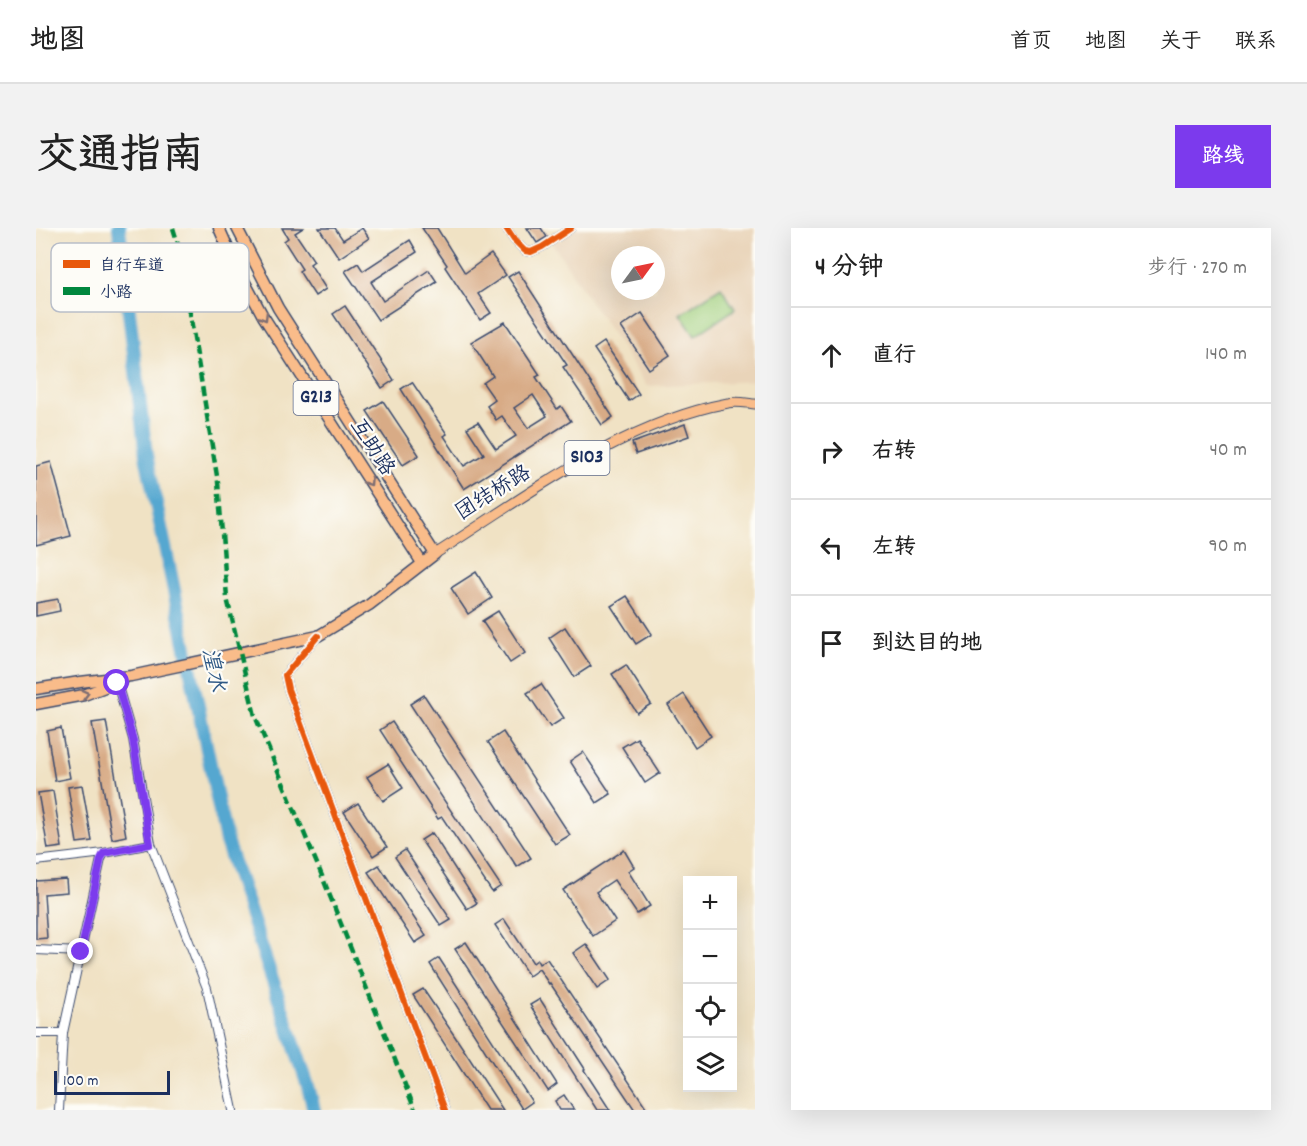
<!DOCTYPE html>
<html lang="zh">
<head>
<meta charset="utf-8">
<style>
	body { margin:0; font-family:Dekko,"LXGW WenKai TC",sans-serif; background:#f2f2f2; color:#222 }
	.controls { position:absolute; right:18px; bottom:18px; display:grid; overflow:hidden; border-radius:0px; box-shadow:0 6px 24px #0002 }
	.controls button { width:54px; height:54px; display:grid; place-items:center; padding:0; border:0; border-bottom:2px solid #e0e0e0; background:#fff; color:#222; font:30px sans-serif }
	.compass { position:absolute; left:575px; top:18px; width:54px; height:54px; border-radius:50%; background:#fff; box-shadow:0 6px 24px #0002; rotate:57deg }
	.scale { position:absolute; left:18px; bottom:15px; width:116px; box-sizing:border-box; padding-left:6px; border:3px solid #1b2f5e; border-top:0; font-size:16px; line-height:21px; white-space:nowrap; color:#1b2f5e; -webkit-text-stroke:4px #fdfcf7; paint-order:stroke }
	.stop { position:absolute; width:18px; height:18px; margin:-14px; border:4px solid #7c3aed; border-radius:50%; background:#fff }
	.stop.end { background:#7c3aed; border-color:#fff; box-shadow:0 2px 6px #0008 }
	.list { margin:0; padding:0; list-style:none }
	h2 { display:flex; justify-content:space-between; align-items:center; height:78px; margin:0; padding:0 24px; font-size:26px }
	h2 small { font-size:20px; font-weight:400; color:#767676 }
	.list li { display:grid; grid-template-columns:39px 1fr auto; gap:18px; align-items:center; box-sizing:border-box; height:96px; padding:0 24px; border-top:2px solid #e0e0e0 }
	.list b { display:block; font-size:22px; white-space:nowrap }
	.list em { font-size:20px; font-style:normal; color:#767676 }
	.icon { flex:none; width:33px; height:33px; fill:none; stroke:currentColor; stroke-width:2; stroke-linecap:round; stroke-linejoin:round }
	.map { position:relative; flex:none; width:719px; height:882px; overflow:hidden; border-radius:0px }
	header { display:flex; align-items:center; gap:36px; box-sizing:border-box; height:84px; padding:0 30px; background:#fff; border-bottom:2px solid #e0e0e0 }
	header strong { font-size:28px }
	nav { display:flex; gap:33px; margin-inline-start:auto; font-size:21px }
	.intro { display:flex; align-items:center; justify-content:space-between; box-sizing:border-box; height:144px; padding:0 36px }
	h1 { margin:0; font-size:42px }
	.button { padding:15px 27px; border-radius:0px; background:#7c3aed; color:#fff; font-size:21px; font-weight:700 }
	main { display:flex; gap:36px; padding:0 36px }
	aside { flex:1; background:#fff; border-radius:0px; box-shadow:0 6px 24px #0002 }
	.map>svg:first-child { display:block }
	.built { fill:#e9d4b9; fill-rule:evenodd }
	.green { fill:#a0cf7d; stroke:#5e7f6e; stroke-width:1.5 }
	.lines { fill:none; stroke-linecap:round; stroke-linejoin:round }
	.river { stroke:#55a7d0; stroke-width:14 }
	.building { fill:#d8ab86; fill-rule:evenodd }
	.minor-casing { stroke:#3b4a6d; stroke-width:10 }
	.major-casing { stroke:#3b4a6d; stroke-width:11 }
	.highway-casing { stroke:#3b4a6d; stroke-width:13 }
	.minor { stroke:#fff; stroke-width:8 }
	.major { stroke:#f9bc8a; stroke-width:9 }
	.highway { stroke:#f9bc8a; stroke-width:10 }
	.quiet { stroke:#00873e; stroke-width:4.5; stroke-dasharray:9 4.5; stroke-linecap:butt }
	.cycleway-casing { stroke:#fdfcf7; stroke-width:10 }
	.cycleway { stroke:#e8590c; stroke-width:6 }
	.oneway { stroke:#7f6e72 }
	.route { stroke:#7c3aed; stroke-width:8 }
	.labels { text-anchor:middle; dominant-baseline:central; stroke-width:4.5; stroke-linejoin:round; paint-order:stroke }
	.shield { fill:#fdfcf7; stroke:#5f6c8c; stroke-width:1.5 }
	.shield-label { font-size:20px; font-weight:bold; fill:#1b2f5e }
	.street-label { font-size:21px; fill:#1b2f5e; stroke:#fdfcf7 }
	.water-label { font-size:22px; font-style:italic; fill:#2f5986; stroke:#fdfcf7 }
	.key { fill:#fdfcf7; stroke:#b9bec9; stroke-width:1.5 }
	.key-label { font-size:16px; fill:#1b2f5e }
</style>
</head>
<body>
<header>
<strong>地图</strong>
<nav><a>首页</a><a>地图</a><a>关于</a><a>联系</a></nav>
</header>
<div class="intro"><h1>交通指南</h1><a class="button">路线</a></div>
<main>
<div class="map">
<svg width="719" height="882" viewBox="0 0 719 882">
	<rect width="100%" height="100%" fill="#fdfcf7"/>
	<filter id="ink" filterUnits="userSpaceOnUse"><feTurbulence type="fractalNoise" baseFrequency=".0167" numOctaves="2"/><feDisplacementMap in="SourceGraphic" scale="12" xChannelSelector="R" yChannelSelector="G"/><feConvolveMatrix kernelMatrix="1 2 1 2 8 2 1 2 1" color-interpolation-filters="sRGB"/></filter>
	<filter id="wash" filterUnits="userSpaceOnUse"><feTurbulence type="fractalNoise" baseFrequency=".008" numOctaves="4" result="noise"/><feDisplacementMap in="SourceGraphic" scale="24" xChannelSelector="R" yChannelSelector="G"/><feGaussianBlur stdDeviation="1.35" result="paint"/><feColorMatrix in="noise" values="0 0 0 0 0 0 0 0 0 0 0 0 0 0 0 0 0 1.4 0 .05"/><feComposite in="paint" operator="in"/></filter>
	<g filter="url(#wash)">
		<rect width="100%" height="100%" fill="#f0e2c4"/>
		<path class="built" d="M540 0H719V153L611 158 516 15ZM584 27H620V63H584Z"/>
		<polygon class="green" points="685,59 699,81 659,108 644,86"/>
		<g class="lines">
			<polyline class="river" points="83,0 110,227 190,613 272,858 278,882"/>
		</g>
		<g id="blocks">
			<g class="building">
				<polygon points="246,0 267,0 259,5 278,33 274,36 290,61 279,68 263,43 266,41 248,13 252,10"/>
				<polygon points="283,0 299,0 307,12 326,0 333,10 303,30"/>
				<polygon points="386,0 401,0 429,45 455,26 470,47 442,66 455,85 444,92 409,39 411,37"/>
				<polygon points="491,0 505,0 511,9 501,15"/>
				<polygon points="374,12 381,24 335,54 347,73 393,42 401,54 342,92 309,43 322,35 327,43"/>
				<polygon points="482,43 577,189 566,197 527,139 531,137 472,49"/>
				<polygon points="309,78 358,152 346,160 297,86"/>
				<polygon points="606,85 634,127 613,141 585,99"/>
				<path d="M469 94 504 147 500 149 521 181 525 178 535 193 428 261 365 161 376 154 411 206 408 208 428 238 448 226 431 200 442 194 460 221 480 208 466 188 460 192 451 178 459 172 447 155 457 148 435 114ZM497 167 511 188 492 200 478 180Z"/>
				<polygon points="568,114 603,166 593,173 558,121"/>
				<polygon points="347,173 383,227 367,237 331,183"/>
				<polygon points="649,196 653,208 600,226 596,215"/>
				<polygon points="15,234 35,308 0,317 0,238"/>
				<polygon points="440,344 456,370 432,386 415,360"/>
				<polygon points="591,368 616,406 600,416 575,378"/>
				<polygon points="22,371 24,383 0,388 0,375"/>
				<polygon points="462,383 489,425 474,435 446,393"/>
				<polygon points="529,399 555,438 538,449 513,410"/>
				<polygon points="590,437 615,476 601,485 576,446"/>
				<polygon points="505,456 528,490 514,499 491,465"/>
				<polygon points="648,466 675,508 659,519 632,477"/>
				<polygon points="388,467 495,630 481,639 374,476"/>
				<polygon points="70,493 90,608 76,611 56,495"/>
				<polygon points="356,494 465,658 456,664 406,589 402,591 344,502"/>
				<polygon points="25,500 34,550 19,553 11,503"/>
				<polygon points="467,504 534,607 519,616 452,514"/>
				<polygon points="601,510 624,545 609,555 586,519"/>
				<polygon points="547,524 575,566 561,575 534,533"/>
				<polygon points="352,536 367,560 347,573 331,549"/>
				<polygon points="46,557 56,613 41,615 32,559"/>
				<polygon points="17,563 26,619 12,621 2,565"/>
				<polygon points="322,575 351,619 337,628 308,584"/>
				<polygon points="396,605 441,675 431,681 385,612"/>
				<polygon points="369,622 415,692 405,698 359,629"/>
				<polygon points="588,622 598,639 592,643 614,678 601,686 578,652 560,664 579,693 557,708 527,662"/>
				<polygon points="343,637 390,708 379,715 332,644"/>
				<polygon points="30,651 31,664 8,666 11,710 0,711 0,653"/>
				<polygon points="468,691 497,735 501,732 503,736 511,731 612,882 599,882 514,755 513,756 503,741 493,748 459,697"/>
				<polygon points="430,714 521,856 512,863 419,721"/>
				<polygon points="550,716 574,752 561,761 537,725"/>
				<polygon points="403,730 496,874 486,881 394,736"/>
				<polygon points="387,761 428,822 467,882 451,882 377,767"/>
				<polygon points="504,771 549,841 548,842 574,882 561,882 494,777"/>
				<polygon points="528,867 538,882 524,882 519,873"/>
			</g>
		</g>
	</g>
	<g filter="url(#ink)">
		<use href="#blocks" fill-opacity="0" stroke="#3b4a6d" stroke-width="1.5"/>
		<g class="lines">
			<defs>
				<g id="minor">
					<polyline points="470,0 478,12 489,23 495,24 506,19 535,0"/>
					<polyline points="282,408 249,447 252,461 409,882"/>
					<polyline points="81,455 97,511 115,616 171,760 197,882"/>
					<polyline points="0,633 68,625"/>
					<polyline points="0,722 45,724"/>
					<polyline points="0,805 27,805"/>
					<polyline points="23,882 27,805 65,631 68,625 115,616"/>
				</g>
				<path id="major" d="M399 326C489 269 585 195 692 175 700 173 710 175 719 176"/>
				<g id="highway">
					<polyline points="183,0 199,36 227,88 386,335"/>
					<polyline points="0,461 44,454 95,448 282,408 333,377 399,326 242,80 201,0"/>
					<polyline points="0,476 48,467 87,452"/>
				</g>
			</defs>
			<use href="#minor" class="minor-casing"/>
			<use href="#major" class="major-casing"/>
			<use href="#highway" class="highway-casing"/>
			<use href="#minor" class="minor"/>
			<use href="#major" class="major"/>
			<use href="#highway" class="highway"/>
			<polyline class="quiet" points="137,0 143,19 182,254 191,370 219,488 284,643 379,882"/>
			<defs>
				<g id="cycleway">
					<polyline points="470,0 478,12 489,23 495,24 506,19 535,0"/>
					<polyline points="282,408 249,447 252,461 409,882"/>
				</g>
			</defs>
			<use href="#cycleway" class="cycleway-casing"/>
			<use href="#cycleway" class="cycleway"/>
		</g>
		<defs><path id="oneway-chevron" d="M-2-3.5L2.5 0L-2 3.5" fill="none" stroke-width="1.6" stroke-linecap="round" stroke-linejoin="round" transform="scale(1.5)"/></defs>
		<g class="oneway">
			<use href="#oneway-chevron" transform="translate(228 89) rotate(59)"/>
			<use href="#oneway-chevron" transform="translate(333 254) rotate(57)"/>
			<use href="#oneway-chevron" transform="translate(49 466) rotate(-15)"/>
		</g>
	</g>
	<g class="lines" filter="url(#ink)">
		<polyline class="route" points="45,724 65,631 68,625 114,616 97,512 81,455"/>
	</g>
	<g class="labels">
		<g class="shield">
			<rect x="257.5" y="153" width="45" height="34" rx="4.5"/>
			<rect x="528.5" y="213" width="45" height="34" rx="4.5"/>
		</g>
		<g class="shield-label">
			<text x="280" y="170">G213</text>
			<text x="551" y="230">S103</text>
		</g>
		<g class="street-label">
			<text transform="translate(335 220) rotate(57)">互助路</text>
			<text transform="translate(458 266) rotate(-32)">团结桥路</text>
		</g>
		<g class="water-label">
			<text transform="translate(176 442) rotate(78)">湟水</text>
		</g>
	</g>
	<rect x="15" y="15" width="198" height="69" rx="9" class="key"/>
	<rect x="27" y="32" width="27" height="8" fill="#e8590c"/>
	<rect x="27" y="59" width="27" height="8" fill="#00873e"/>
	<g class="key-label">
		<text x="64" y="42">自行车道</text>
		<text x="64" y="69">小路</text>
	</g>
</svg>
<div class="controls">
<button>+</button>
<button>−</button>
<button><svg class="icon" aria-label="locate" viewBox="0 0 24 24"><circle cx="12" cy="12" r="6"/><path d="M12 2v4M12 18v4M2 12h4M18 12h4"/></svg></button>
<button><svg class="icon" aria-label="layers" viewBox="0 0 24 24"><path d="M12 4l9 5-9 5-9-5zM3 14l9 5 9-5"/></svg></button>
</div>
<svg class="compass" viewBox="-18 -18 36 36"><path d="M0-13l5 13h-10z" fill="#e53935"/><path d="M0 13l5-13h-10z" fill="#767676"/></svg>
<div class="scale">100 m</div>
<div class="stop" style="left:81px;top:455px"></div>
<div class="stop end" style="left:45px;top:724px"></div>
</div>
<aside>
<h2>4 分钟<small>步行 · 270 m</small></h2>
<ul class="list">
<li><svg class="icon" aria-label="ahead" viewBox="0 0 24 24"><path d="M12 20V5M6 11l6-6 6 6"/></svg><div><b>直行</b></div><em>140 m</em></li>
<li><svg class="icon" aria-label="right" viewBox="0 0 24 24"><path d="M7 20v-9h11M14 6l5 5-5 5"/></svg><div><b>右转</b></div><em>40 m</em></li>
<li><svg class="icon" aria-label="left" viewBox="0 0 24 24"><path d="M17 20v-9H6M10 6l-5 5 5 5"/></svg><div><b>左转</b></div><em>90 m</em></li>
<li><svg class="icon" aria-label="arrive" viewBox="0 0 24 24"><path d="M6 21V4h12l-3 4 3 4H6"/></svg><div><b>到达目的地</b></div></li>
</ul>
</aside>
</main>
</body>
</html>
